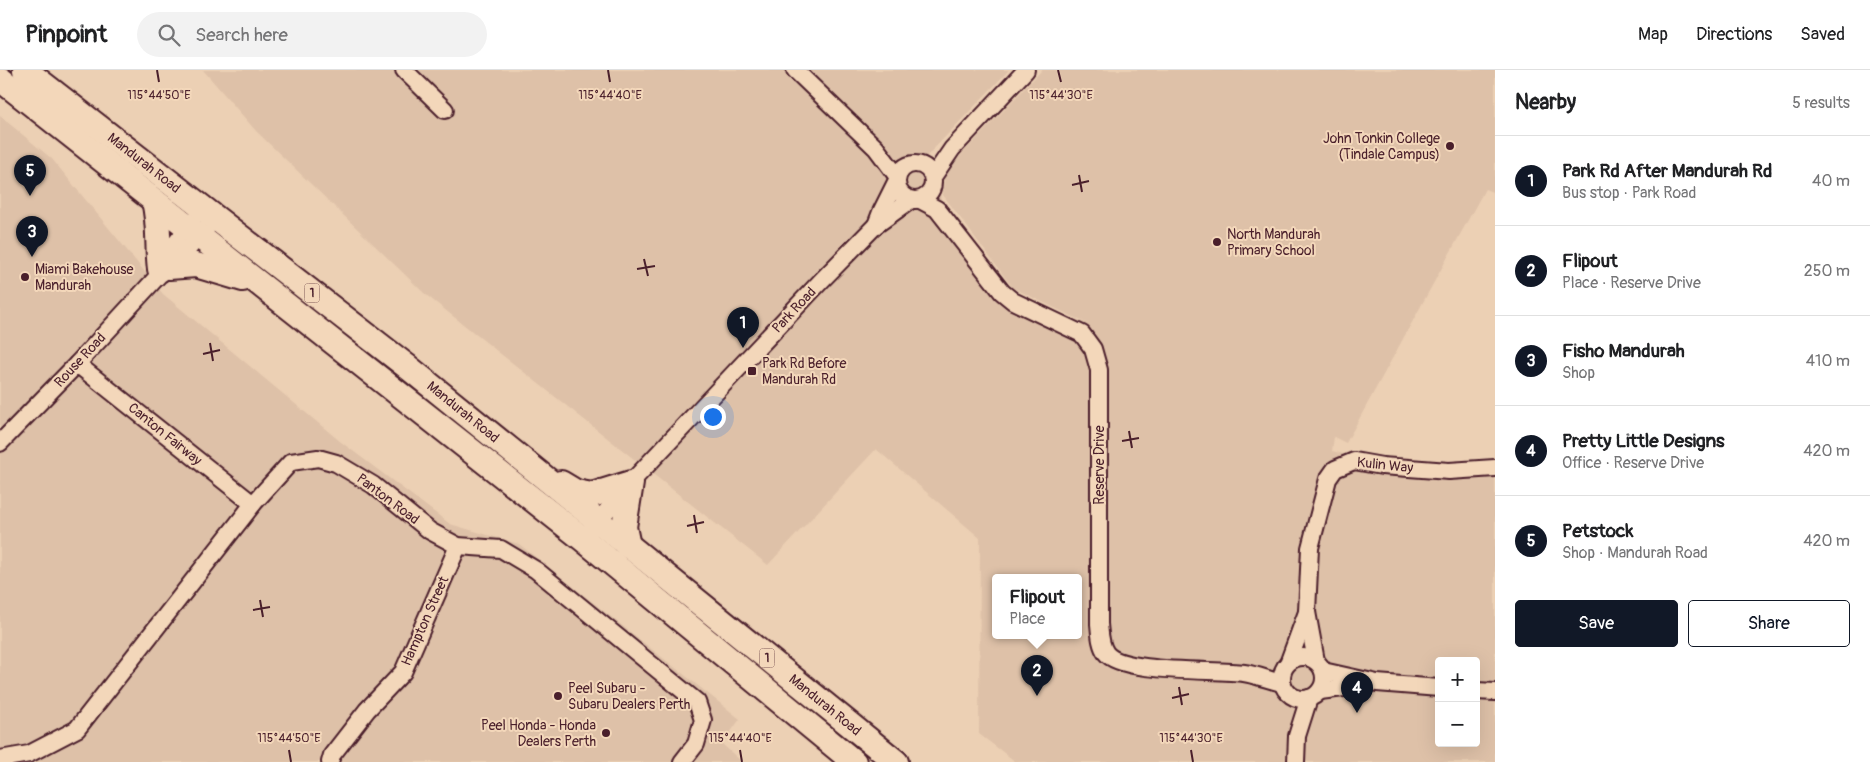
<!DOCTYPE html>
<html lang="en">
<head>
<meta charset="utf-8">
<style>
	body { margin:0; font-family:Pangolin,sans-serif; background:#f2f2f2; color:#202124 }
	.controls { position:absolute; right:15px; bottom:15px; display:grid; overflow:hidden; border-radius:5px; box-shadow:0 5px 20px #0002 }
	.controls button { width:45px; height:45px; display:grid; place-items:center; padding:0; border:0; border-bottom:1px solid #e0e0e0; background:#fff; color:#202124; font:25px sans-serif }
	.you { position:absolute; left:712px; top:346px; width:18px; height:18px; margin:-12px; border:4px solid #fff; border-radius:50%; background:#1a73e8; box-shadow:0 0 0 8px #1a73e833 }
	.badge { display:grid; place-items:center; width:32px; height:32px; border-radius:50%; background:#111827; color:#fff; font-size:16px; font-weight:700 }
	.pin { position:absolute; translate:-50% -41px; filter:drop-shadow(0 1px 2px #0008) }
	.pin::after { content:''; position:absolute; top:26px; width:18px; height:15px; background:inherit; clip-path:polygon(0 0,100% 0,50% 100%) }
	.popup { position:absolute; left:992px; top:504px; width:90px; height:65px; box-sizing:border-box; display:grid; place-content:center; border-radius:5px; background:#fff; filter:drop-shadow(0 1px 4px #0005); font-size:16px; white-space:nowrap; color:#757577 }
	.popup b { font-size:19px; color:#202124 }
	.popup::after { content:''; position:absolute; left:50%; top:100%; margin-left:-10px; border:10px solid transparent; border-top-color:#fff }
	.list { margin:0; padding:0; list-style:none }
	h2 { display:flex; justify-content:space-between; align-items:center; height:65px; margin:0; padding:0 20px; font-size:21px }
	h2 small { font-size:16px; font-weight:400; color:#757577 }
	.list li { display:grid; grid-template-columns:32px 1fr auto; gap:15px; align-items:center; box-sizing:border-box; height:90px; padding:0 20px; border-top:1px solid #e0e0e0 }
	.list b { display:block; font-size:19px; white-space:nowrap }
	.list p { margin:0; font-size:16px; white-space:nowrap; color:#757577 }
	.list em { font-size:16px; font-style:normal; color:#757577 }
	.actions { display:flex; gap:10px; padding:15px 20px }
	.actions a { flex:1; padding:11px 0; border:1px solid #111827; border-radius:5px; text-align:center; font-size:18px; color:#111827 }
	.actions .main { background:#111827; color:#fff }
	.icon { flex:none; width:28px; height:28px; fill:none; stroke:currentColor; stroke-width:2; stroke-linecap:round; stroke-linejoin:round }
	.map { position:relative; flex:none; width:1495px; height:692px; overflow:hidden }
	header { display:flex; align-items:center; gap:30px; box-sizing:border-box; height:70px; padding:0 25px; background:#fff; border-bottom:1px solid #e0e0e0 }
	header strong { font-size:24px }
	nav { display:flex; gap:28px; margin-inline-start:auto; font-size:18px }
	.search { width:350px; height:45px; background:#f2f2f2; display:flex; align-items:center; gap:12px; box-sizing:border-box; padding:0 18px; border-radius:28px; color:#757577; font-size:19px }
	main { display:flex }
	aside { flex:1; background:#fff }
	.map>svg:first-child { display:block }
	.built { fill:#dec1a8; fill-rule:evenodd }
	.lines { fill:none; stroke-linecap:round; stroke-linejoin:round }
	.minor-casing { stroke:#4a1f2b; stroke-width:20 }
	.highway-casing { stroke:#4a1f2b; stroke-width:28 }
	.minor { stroke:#f3d7ba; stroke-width:16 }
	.highway { stroke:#f3d7ba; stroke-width:24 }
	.ticks { fill:none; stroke:#4a1f2b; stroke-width:2 }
	.poi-dot { fill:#4a1f2b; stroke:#f3d7ba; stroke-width:2 }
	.labels { text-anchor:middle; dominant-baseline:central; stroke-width:4; stroke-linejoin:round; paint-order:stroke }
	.shield { fill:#f3d7ba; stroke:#7d5656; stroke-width:1 }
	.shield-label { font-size:12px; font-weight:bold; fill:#4a1f2b }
	.poi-label { font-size:14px; fill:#4a1f2b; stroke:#f3d7ba; text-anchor:start }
	.street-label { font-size:14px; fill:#4a1f2b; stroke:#f3d7ba }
	.ticks-label { font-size:12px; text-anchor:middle; fill:#4a1f2b; stroke:#f3d7ba; stroke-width:4; stroke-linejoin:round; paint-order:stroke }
</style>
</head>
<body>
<header>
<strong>Pinpoint</strong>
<div class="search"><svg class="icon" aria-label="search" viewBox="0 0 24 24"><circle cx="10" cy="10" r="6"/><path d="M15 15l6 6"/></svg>Search here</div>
<nav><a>Map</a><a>Directions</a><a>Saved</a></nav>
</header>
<main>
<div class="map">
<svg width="1495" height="692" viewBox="0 0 1495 692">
	<rect width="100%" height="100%" fill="#ecd0b4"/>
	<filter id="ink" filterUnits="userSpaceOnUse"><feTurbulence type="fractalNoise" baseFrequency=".02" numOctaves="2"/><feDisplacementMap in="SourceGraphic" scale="10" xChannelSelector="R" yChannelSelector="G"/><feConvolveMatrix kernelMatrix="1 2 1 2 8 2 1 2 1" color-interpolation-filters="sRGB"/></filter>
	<g filter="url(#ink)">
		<g class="built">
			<path d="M203 0H1009L925 88 939 103 941 130 1013 225 1088 254 1013 218 943 125 944 103 1042 0H1495V123L1485 119 1346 373 1334 367 1332 381 1390 396 1495 393V692H1016L979 664 980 468 876 379 768 495 425 224 256 61ZM996 507H1078V565H996ZM1439 591H1476V673H1439Z"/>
			<polygon points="0,46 52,89 163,224 341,372 450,454 519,474 740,649 722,674 742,692 0,692"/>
		</g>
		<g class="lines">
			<defs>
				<g id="minor">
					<polyline points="404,0 445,40"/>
					<polyline points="795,0 876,78 897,106"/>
					<circle cx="915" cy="112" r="18"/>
					<polyline points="933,107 952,79 1026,0"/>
					<path d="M920 130 937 139 1002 222 1013 231 1082 264 1093 279 1099 300V554C1100 563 1100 575 1106 583 1122 604 1216 599 1244 603 1257 605 1269 610 1282 613"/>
					<polyline points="876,155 881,142 896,112"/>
					<polyline points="161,198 164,188 193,151"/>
					<polyline points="77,294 253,434"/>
					<polyline points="0,373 77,294 159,205 176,193 215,148"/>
					<polyline points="592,458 635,408 821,211 876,155 911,130"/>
					<circle cx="1303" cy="608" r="21"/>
					<polyline points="1289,591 1307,542"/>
					<polyline points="1316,591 1307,542 1310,478 1328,409 1335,399 1354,391 1382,396 1449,401 1495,398"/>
					<polyline points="1323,601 1377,613 1439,618"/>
					<polyline points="1320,621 1367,615"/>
					<polyline points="1476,621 1495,622"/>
					<polyline points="0,689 29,684 77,659 253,434 291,392 318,388 336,393 373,415 430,461 458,476 501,479 536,500 697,632 703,650 696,674 682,692"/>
					<polyline points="330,692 332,685 367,640 403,602 458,476"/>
					<polyline points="1296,692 1297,666 1309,628"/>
				</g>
				<g id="highway">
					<polyline points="25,0 409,298 896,692"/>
					<polyline points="0,9 583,469 854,692"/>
					<path d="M154 131C160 154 157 176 160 199"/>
					<polyline points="169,197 196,195 243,209"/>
					<polyline points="561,413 576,422 592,425 631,413 624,457 628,476"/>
				</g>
			</defs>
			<use href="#minor" class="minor-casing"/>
			<use href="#highway" class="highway-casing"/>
			<use href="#minor" class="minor"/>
			<use href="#highway" class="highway"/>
		</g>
	</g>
	<path class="ticks" d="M157 0 159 12M608 0 610 12M1058 0 1061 12M1079 105 1082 122M1072 115 1089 111M644 189 648 206M637 199 655 196M210 273 213 291M203 284 220 280M1129 361 1132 378M1122 371 1139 368M694 445 697 463M687 456 704 452M260 530 263 547M253 540 270 537M1179 617 1182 635M1172 628 1189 624M289 680 291 692M740 680 742 692M1191 680 1193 692"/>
	<g class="poi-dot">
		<circle cx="1450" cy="76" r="5"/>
		<circle cx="1217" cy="172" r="5"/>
		<circle cx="25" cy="207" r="5"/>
		<rect x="747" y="296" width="10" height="10" rx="2.5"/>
		<circle cx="558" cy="626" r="5"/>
		<circle cx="606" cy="663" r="5"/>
	</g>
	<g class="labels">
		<g class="shield">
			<rect x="304.5" y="213.5" width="15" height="19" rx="4"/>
			<rect x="759.5" y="578.5" width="15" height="19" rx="4"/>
		</g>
		<g class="shield-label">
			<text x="312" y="223">1</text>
			<text x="767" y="588">1</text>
		</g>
		<g class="poi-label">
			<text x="1440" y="68" text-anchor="end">John Tonkin College<tspan x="1440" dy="16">(Tindale Campus)</tspan></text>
			<text x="1227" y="164">North Mandurah<tspan x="1227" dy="16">Primary School</tspan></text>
			<text x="35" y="199">Miami Bakehouse<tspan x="35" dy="16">Mandurah</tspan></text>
			<text x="762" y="293">Park Rd Before<tspan x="762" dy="16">Mandurah Rd</tspan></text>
			<text x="568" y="618">Peel Subaru -<tspan x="568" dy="16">Subaru Dealers Perth</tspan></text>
			<text x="596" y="655" text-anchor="end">Peel Honda - Honda<tspan x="596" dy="16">Dealers Perth</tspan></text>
		</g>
		<g class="street-label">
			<text transform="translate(144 93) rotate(38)">Mandurah Road</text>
			<text transform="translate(794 240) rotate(-47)">Park Road</text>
			<text transform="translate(80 290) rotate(-47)">Rouse Road</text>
			<text transform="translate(463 342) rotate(39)">Mandurah Road</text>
			<text transform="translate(165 364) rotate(39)">Canton Fairway</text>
			<text transform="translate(1099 395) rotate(-90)">Reserve Drive</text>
			<text transform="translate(1385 395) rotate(6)">Kulin Way</text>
			<text transform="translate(388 429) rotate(37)">Panton Road</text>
			<text transform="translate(425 551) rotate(-66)">Hampton Street</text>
			<text transform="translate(825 635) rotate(39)">Mandurah Road</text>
		</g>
	</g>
	<g class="ticks-label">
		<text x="159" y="29">115°44'50"E</text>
		<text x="610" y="29">115°44'40"E</text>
		<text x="1061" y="29">115°44'30"E</text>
		<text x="289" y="672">115°44'50"E</text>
		<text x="740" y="672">115°44'40"E</text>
		<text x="1191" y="672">115°44'30"E</text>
	</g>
</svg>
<div class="controls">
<button>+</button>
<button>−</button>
</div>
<div class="you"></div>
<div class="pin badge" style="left:743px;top:278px">1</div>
<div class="pin badge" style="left:1037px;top:626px">2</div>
<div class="popup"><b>Flipout</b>Place</div>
<div class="pin badge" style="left:32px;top:187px">3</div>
<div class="pin badge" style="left:1357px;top:643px">4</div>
<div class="pin badge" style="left:30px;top:126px">5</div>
</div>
<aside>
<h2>Nearby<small>5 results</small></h2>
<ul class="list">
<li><span class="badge">1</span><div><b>Park Rd After Mandurah Rd</b><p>Bus stop · Park Road</p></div><em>40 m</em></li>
<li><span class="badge">2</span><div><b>Flipout</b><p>Place · Reserve Drive</p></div><em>250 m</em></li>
<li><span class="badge">3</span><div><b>Fisho Mandurah</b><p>Shop</p></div><em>410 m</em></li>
<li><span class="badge">4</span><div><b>Pretty Little Designs</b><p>Office · Reserve Drive</p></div><em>420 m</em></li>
<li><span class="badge">5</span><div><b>Petstock</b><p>Shop · Mandurah Road</p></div><em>420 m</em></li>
</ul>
<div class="actions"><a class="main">Save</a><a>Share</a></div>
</aside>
</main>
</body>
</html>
